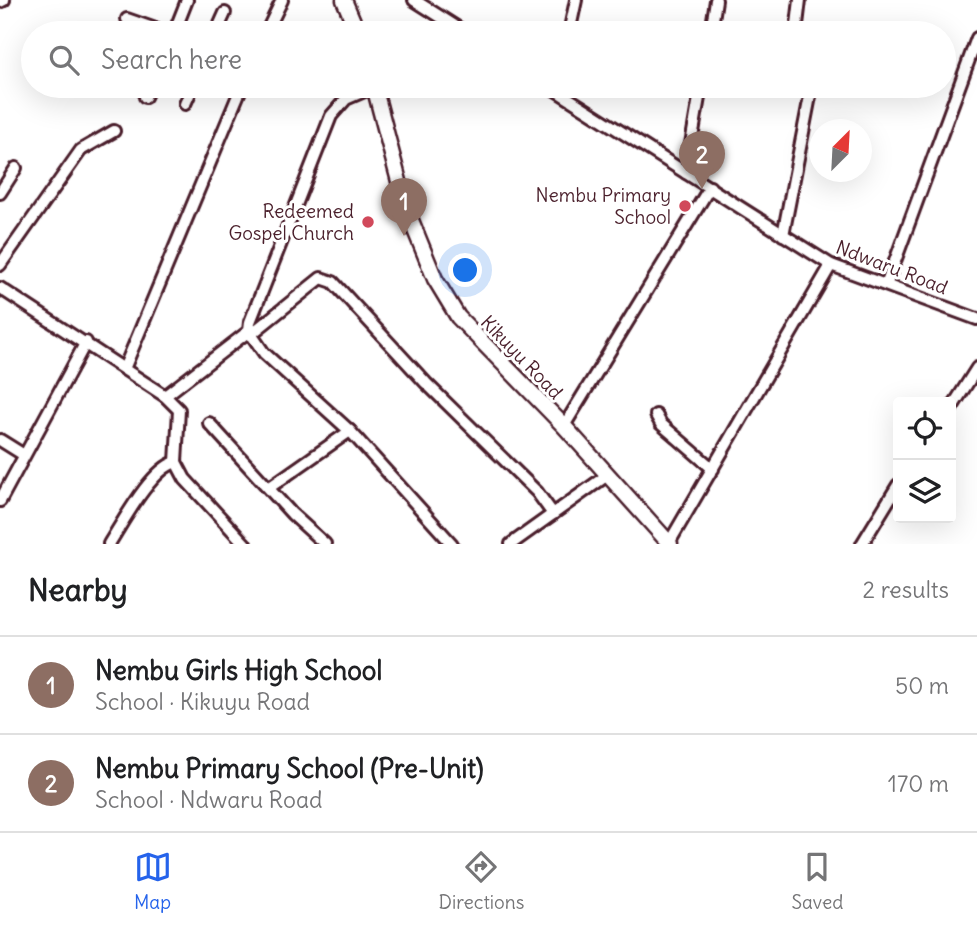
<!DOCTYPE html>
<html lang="en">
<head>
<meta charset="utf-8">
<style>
	body { margin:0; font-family:Delius,sans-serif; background:#f2f2f2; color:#202124 }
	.controls { position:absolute; right:21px; bottom:21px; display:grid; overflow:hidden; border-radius:7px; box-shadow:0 7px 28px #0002 }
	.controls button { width:63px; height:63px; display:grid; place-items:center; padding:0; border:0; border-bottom:2px solid #e0e0e0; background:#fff; color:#202124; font:35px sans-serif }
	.compass { position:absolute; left:809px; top:119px; width:63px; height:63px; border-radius:50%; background:#fff; box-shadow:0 7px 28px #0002; rotate:24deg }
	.you { position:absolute; left:466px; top:271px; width:24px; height:24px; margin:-18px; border:5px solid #fff; border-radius:50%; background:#1a73e8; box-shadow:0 0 0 10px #1a73e833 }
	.badge { display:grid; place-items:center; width:46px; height:46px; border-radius:50%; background:#2563eb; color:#fff; font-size:23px; font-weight:700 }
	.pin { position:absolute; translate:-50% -58px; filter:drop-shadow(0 2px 4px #0008) }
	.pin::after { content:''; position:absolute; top:37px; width:24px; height:21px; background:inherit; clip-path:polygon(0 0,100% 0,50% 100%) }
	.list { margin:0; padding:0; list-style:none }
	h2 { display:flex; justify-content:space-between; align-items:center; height:91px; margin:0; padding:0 28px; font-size:30px }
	h2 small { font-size:23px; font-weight:400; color:#757577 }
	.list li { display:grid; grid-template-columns:46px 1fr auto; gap:21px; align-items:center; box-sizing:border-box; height:98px; padding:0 28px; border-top:2px solid #e0e0e0 }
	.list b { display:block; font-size:26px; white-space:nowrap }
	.list p { margin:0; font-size:23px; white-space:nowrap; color:#757577 }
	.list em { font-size:23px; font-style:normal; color:#757577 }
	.icon { flex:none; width:38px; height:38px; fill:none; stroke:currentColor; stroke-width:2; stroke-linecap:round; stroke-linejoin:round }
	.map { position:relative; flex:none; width:977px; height:544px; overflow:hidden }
	.search { position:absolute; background:#fff; box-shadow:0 7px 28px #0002; left:21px; right:21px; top:21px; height:77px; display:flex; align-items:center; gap:18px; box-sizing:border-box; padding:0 24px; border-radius:38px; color:#757577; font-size:26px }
	.sheet { height:287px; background:#fff }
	nav { display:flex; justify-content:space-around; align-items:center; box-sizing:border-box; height:98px; border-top:2px solid #e0e0e0; background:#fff; font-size:19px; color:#757577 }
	nav a { display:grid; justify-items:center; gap:4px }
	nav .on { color:#2563eb }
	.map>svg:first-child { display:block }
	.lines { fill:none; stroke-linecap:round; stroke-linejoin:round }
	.minor-casing { stroke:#4a1f2b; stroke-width:16 }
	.secondary-casing { stroke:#4a1f2b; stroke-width:19 }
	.minor { stroke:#fff; stroke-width:10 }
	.secondary { stroke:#fff; stroke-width:14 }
	.poi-dot { fill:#d1495b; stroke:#fff; stroke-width:2.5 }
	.labels { text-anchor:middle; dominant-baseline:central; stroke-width:6; stroke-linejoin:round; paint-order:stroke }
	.poi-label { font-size:19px; fill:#4a1f2b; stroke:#fff; text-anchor:end }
	.street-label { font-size:19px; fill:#4a1f2b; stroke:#fff }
</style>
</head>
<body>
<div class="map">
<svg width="977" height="544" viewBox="0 0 977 544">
	<rect width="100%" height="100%" fill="#fff"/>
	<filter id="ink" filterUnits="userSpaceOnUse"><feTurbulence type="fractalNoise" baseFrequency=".0143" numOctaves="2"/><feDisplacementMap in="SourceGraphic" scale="14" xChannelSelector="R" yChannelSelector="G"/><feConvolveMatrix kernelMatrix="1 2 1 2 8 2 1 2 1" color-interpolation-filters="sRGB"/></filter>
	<g filter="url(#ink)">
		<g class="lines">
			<defs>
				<g id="minor">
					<polyline points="414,0 466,33"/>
					<polyline points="0,2 4,0"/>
					<polyline points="127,19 167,33"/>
					<polyline points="174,33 187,0"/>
					<polyline points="216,33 225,13"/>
					<polyline points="266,33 282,0"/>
					<polyline points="569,33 576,0"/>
					<polyline points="711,33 716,0"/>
					<polyline points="796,33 800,0"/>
					<polyline points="549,86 831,265 977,319"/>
					<polyline points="145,97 150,86"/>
					<polyline points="185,104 193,86"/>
					<polyline points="686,173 701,86"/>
					<polyline points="0,193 16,168"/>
					<polyline points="783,235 812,86"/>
					<polyline points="0,265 81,150 114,131"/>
					<polyline points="887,283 977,38"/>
					<polyline points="0,288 165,396 179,410 176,462 185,479 245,544"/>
					<polyline points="249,331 264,353 351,432 452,544"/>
					<polyline points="250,335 321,278 333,282 426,383 537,492 553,514"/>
					<polyline points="124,369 242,86"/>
					<polyline points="165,396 249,331 250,322 331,116 346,99 374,87"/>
					<polyline points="951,409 977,368"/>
					<polyline points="656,415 661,424 713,469"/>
					<polyline points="209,423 292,514 325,544"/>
					<polyline points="564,426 710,187"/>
					<polyline points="0,440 24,455"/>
					<polyline points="270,487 350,431"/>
					<polyline points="0,501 86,342"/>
					<polyline points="669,543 831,265"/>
					<path d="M109 544C123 522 151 469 176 462"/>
					<polyline points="511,544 606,476"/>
					<polyline points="862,544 898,485"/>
				</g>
				<g id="secondary">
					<polyline points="344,0 358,33"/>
					<polyline points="374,86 406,208 435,279 458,317 564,426 670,544"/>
				</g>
			</defs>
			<use href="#minor" class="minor-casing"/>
			<use href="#secondary" class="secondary-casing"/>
			<use href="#minor" class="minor"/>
			<use href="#secondary" class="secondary"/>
		</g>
	</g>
	<g class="poi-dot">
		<circle cx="685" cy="206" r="7"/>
		<circle cx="368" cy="222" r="7"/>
	</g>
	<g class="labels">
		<g class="poi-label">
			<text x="671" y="195">Nembu Primary<tspan x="671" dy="22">School</tspan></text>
			<text x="354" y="211">Redeemed<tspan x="354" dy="22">Gospel Church</tspan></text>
		</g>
		<g class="street-label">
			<text transform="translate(892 267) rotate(21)">Ndwaru Road</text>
			<text transform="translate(522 357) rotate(46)">Kikuyu Road</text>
		</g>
	</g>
</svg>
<div class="controls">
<button><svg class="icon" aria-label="locate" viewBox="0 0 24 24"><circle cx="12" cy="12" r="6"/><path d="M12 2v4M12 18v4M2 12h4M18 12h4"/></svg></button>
<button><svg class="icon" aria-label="layers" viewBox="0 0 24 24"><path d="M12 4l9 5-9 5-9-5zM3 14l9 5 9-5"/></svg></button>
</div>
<svg class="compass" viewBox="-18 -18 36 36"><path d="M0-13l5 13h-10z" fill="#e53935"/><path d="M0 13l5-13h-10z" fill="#757577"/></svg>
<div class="you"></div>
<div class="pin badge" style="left:404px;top:236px;background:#8d6e63">1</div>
<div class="pin badge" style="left:702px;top:189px;background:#8d6e63">2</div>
<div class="search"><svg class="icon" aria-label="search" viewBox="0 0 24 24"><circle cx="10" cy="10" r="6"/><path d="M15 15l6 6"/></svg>Search here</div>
</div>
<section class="sheet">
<h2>Nearby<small>2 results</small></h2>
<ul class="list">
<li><span class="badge" style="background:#8d6e63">1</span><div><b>Nembu Girls High School</b><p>School · Kikuyu Road</p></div><em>50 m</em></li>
<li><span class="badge" style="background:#8d6e63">2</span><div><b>Nembu Primary School (Pre-Unit)</b><p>School · Ndwaru Road</p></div><em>170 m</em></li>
</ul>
</section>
<nav>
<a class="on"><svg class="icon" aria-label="map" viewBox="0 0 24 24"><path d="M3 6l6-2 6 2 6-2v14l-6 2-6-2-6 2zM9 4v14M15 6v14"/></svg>Map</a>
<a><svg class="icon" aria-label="directions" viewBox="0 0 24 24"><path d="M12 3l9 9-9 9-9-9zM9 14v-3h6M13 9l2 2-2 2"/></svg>Directions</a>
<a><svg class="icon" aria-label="saved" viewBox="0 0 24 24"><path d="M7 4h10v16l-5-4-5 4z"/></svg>Saved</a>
</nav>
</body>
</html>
